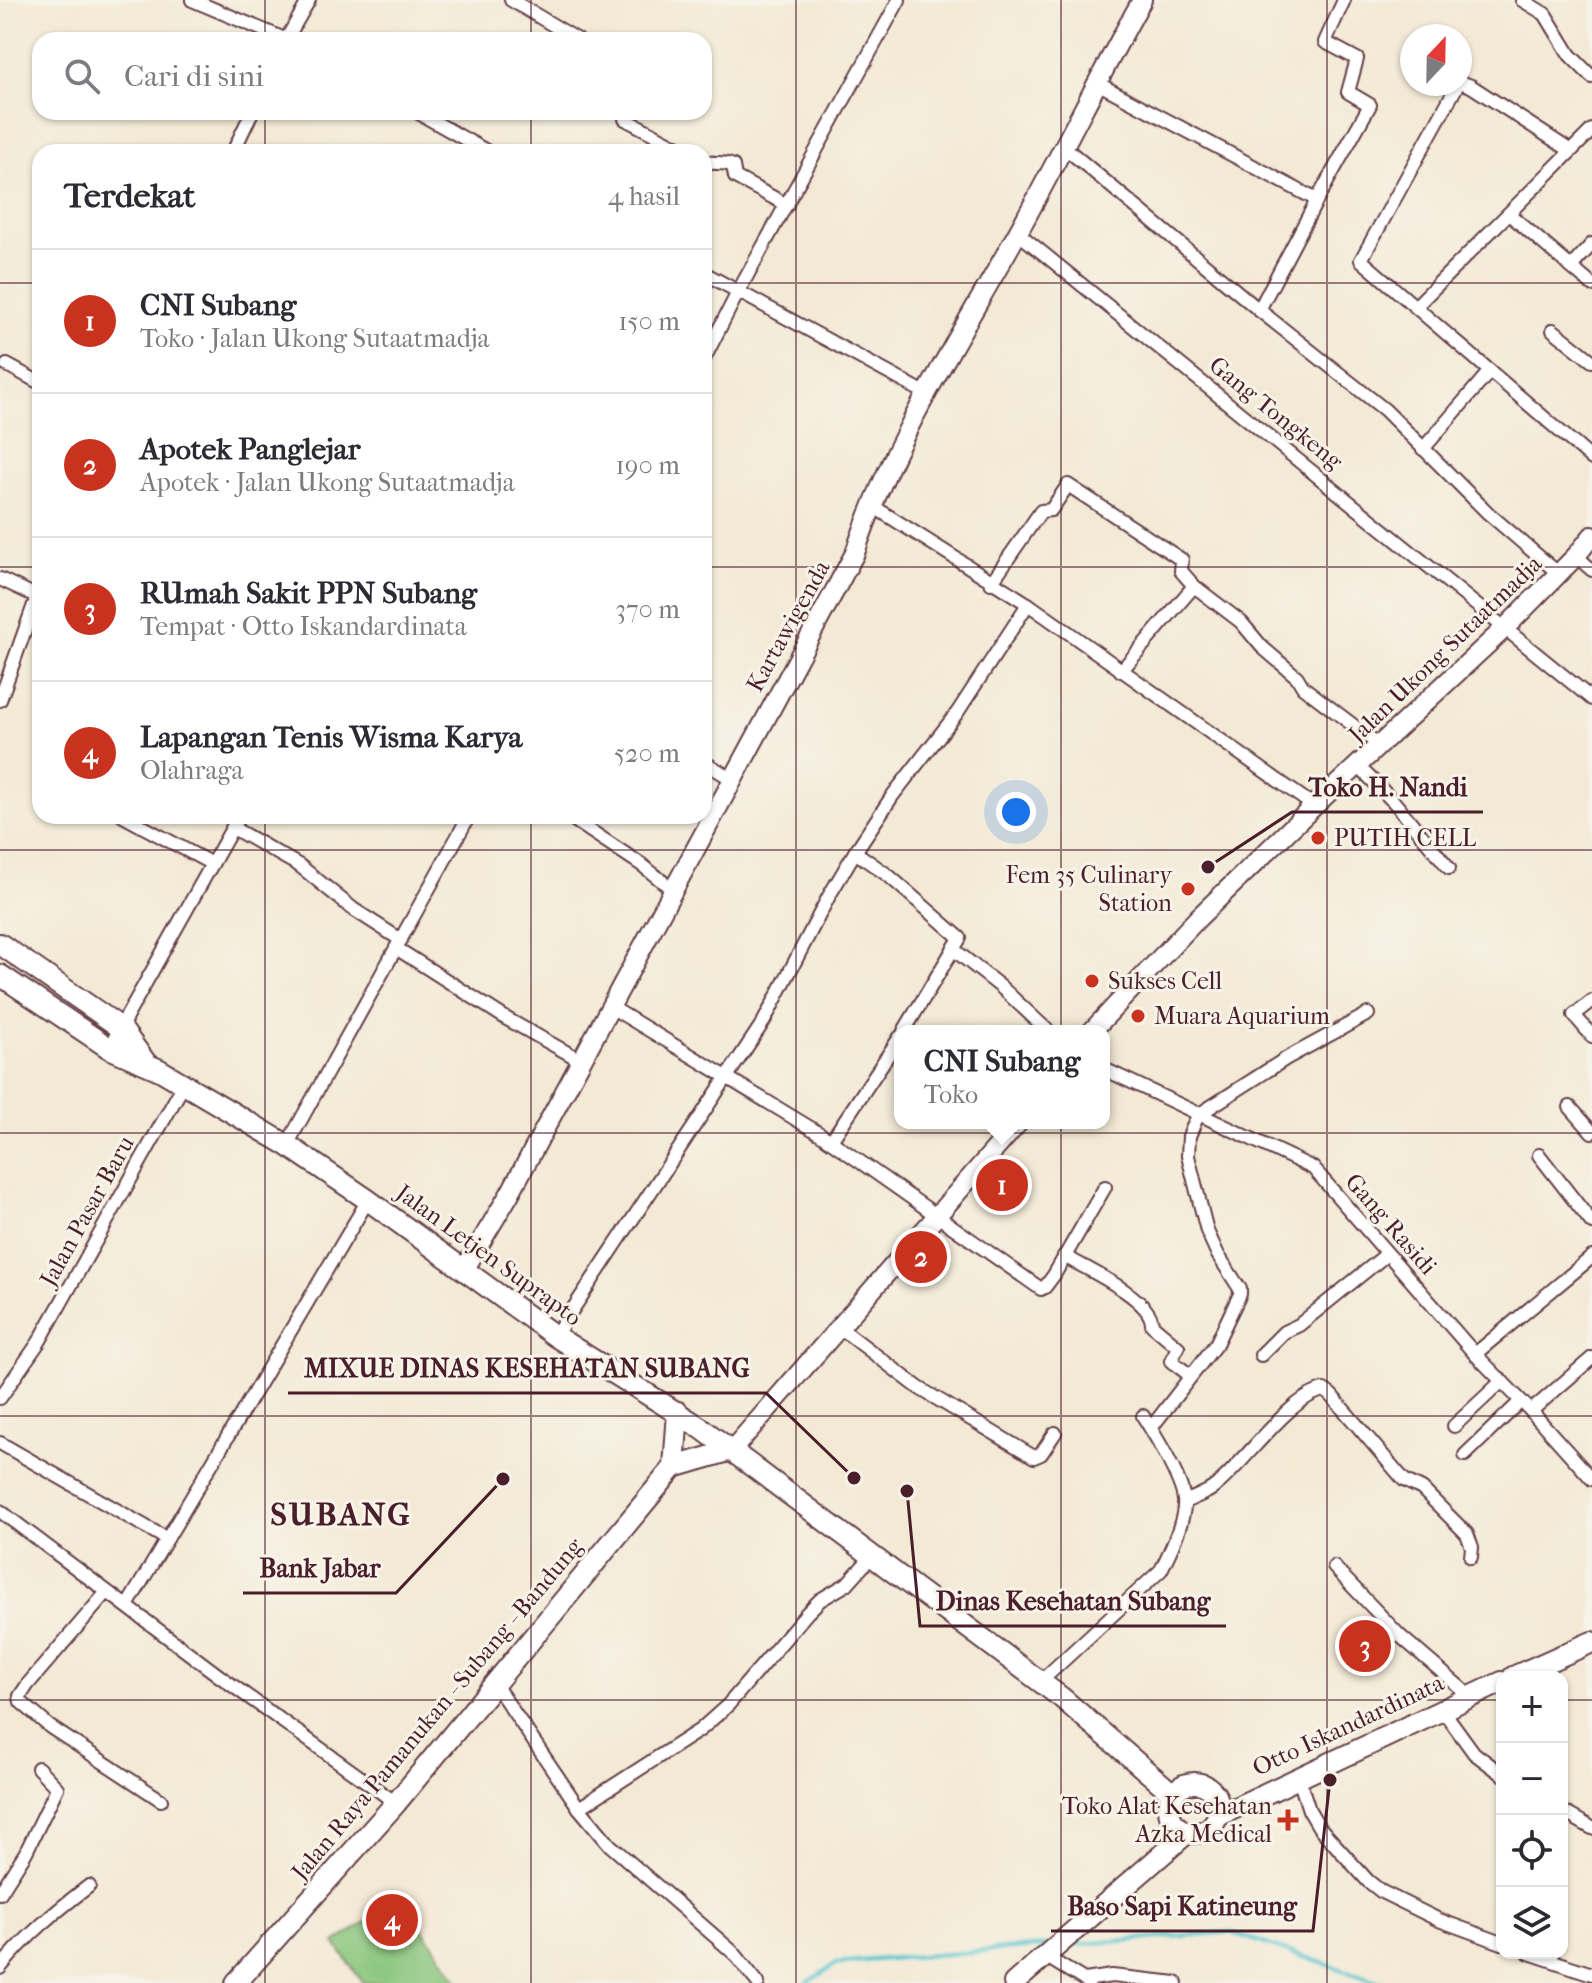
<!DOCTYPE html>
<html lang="id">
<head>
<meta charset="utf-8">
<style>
	body { margin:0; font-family:"IM FELL French Canon",serif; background:#f2f2f3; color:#2b2b33 }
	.controls { position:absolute; right:24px; bottom:24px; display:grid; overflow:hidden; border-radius:16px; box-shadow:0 2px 6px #0004 }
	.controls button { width:72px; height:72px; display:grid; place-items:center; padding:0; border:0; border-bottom:2px solid #e1e1e2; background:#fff; color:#2b2b33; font:40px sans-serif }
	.compass { position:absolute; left:1400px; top:24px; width:72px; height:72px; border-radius:50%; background:#fff; box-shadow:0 2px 6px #0004; rotate:22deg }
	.you { position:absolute; left:1016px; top:812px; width:28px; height:28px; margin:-20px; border:6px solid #fff; border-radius:50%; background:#1a73e8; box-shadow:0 0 0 12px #1a73e833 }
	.badge { display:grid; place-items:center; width:52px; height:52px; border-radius:50%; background:#c8321e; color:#fff; font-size:26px; font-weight:700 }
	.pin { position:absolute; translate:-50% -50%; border:4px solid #fff; box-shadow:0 2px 8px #0006 }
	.popup { position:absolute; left:894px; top:1025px; width:216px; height:104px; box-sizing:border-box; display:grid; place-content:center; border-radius:16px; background:#fff; filter:drop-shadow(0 2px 6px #0005); font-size:26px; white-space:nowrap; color:#7c7c81 }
	.popup b { font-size:30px; color:#2b2b33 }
	.popup::after { content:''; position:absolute; left:50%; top:100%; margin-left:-16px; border:16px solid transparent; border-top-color:#fff }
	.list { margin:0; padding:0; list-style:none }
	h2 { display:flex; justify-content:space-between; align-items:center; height:104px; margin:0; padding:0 32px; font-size:34px }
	h2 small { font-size:26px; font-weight:400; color:#7c7c81 }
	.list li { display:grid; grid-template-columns:52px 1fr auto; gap:24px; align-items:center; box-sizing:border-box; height:144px; padding:0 32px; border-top:2px solid #e1e1e2 }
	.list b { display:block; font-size:30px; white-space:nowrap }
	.list p { margin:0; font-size:26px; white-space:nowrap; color:#7c7c81 }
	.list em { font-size:26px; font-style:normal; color:#7c7c81 }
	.icon { flex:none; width:44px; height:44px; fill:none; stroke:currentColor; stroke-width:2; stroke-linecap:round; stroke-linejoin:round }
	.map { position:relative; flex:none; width:1592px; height:1983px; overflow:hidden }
	.search { position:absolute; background:#fff; box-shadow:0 2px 6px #0004; left:32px; top:32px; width:680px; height:88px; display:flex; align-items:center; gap:20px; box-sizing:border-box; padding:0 28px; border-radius:24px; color:#7c7c81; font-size:30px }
	.panel { position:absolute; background:#fff; box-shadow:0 2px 6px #0004; left:32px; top:144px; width:680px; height:680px; border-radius:24px }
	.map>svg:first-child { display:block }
	.green { fill:#88c57b; stroke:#697253; stroke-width:2 }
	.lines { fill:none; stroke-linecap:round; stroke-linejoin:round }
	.stream { stroke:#57c4ce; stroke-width:5 }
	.street-casing { stroke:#633d44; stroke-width:16 }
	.secondary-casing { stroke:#633d44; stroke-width:22 }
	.primary-casing { stroke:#633d44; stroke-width:24 }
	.street { stroke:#fff; stroke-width:12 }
	.secondary { stroke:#fff; stroke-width:18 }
	.primary { stroke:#fff; stroke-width:20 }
	.grid { fill:none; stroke:#4a1f2b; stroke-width:2; stroke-opacity:0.55 }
	.poi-dot { fill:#c8321e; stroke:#f7f3e8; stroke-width:3 }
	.labels { text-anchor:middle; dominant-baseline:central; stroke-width:6; stroke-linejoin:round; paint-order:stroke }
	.street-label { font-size:24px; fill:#4a1f2b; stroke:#f7f3e8 }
	.poi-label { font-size:24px; fill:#4a1f2b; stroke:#f7f3e8; text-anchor:start }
	.district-label { font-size:32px; font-weight:bold; letter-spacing:2px; fill:#4a1f2b; stroke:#f7f3e8 }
	.leader { fill:none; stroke:#4a1f2b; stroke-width:3 }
	.callout-dot { fill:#4a1f2b; stroke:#f7f3e8; stroke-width:3 }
	.callout-label { font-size:26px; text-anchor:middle; font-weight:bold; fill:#4a1f2b; stroke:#f7f3e8; stroke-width:6; stroke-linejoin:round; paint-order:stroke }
</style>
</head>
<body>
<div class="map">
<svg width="1592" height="1983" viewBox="0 0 1592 1983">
	<rect width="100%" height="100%" fill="#f7f3e8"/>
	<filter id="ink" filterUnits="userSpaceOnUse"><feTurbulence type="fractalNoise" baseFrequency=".0125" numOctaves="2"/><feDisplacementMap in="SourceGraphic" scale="16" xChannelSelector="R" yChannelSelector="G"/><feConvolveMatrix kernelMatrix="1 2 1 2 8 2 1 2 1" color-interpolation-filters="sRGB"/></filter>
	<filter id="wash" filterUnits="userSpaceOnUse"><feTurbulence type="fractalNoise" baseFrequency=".006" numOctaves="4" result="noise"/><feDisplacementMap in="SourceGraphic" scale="32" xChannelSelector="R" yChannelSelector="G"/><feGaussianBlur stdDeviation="1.8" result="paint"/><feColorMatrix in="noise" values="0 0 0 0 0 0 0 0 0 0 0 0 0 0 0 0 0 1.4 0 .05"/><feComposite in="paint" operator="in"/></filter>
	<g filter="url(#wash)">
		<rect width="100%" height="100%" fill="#f3e9d4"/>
		<polygon class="green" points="401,1898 460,1983 363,1983 335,1943"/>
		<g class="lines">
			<g class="stream">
				<polyline points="1069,1945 1230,1932 1382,1983"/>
				<polyline points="807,1983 837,1963 1047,1946"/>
			</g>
		</g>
	</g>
	<g filter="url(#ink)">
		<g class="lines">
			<defs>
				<g id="street">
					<polyline points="192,0 287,40"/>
					<polyline points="511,0 578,40"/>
					<polyline points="1522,0 1545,14 1570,55 1592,77"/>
					<polyline points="286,40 309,0"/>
					<polyline points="1460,82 1471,86 1571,151"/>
					<polyline points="1097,83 1317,200 1370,105 1348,92 1357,59 1325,42 1344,0"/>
					<polyline points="1458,84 1361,260 1592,459"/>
					<polyline points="417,112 488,152"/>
					<polyline points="625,119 688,152"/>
					<polyline points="1063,146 1259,310 1385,410 1488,513 1558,573"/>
					<polyline points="233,152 252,112"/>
					<path d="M704 161C714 165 723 161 733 166L735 177 787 205"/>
					<polyline points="1509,214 1592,285"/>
					<polyline points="1018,233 1592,699"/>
					<polyline points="1571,267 1592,244"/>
					<polyline points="704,273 927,394"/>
					<polyline points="1416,306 1592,130"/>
					<polyline points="1259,310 1317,200"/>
					<polyline points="1553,330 1592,361"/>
					<polyline points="704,359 738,292 899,0"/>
					<polyline points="7,365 40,383"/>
					<polyline points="1423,449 1490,371"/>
					<polyline points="871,505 1028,604 1314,806"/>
					<polyline points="1576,556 1592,570"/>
					<polyline points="0,579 36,596"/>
					<polyline points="991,583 1041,511 1051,510 1068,485 1182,560 1181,571 1194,586 1241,622 1262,647 1297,677 1303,687 1379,745"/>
					<polyline points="1121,671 1194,586"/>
					<polyline points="0,700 40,588"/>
					<polyline points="704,762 732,779"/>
					<polyline points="1358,766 1394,802 1449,868"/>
					<polyline points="123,816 212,864"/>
					<polyline points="568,816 642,865 672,889"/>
					<polyline points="233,828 300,866 353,909 401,940"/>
					<polyline points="855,852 889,876 960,938 904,1031"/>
					<polyline points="396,948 507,1019 582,1061"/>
					<polyline points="953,949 1001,987 1048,1031"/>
					<polyline points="1592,1001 1574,1015 1592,1036"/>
					<polyline points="611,1007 822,1135 1041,1289 1045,1287 1054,1275 1105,1187"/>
					<polyline points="109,1048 239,816"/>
					<polyline points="1104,1069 1313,1168 1475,1354 1531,1411 1592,1479"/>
					<polyline points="1570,1107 1592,1132"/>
					<polyline points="831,1141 900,1037"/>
					<polyline points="287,1145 469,816"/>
					<polyline points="1539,1155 1592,1223"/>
					<path d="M1064 1256C1085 1268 1153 1299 1152 1325L1178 1347 1171 1361 1191 1376"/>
					<polyline points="839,1327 919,1388 1034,1457 1041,1454 1055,1433"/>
					<polyline points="555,1336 764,1021 829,896 855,852 893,795 957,713 1028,604"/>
					<polyline points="1475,1354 1592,1257"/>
					<polyline points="1261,1355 1284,1332 1299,1325 1387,1254"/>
					<polyline points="0,1398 39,1342 184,1084"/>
					<polyline points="1531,1411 1592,1358"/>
					<polyline points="1454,1426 1502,1381"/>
					<polyline points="1151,1428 1216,1344 1240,1294 1240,1289 1218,1255 1207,1231 1188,1156 1189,1136 1198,1115 1287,1058 1368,1014"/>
					<polyline points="0,1443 167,1539 368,1200"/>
					<polyline points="1465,1455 1521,1401"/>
					<path d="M1185 1502C1194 1497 1205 1494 1213 1488 1243 1466 1288 1397 1324 1390L1331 1395 1404 1480 1422 1489 1467 1534 1472 1547 1471 1557"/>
					<polyline points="0,1511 218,1675 396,1803"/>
					<polyline points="1334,1567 1399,1635 1470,1696"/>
					<polyline points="107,1592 28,1684 20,1696 21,1702 50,1727 161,1800"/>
					<polyline points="127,1606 167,1539"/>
					<path d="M1040 1682 1161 1570C1169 1554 1186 1518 1184 1500 1182 1480 1155 1435 1143 1416"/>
					<polyline points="494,1683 579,1808"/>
					<polyline points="1442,1709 1474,1753 1502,1774"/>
					<polyline points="1298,1776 1309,1810 1319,1827 1368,1881 1382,1892 1439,1920 1502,1943"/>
					<polyline points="1562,1811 1592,1828"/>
					<polyline points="0,1893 26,1852 57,1788 38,1768"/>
					<polyline points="1529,1953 1592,1974"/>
					<polyline points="1045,1956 1089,1983"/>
					<path d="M0 1968C26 1936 56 1911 89 1886"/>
					<polyline points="1085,1980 1112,1976 1176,1983"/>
					<polyline points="758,1983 734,1953 610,1845 579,1808 700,1730 728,1705 807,1613 820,1600 847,1584 872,1556"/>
				</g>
				<g id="secondary">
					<polyline points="1092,1031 1198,918 1314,806 1505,628 1576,556 1592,536"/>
					<path d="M464 1270 509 1195 855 553C891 444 956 343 1012 243 1057 163 1097 80 1142 0"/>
					<polyline points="732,1450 1018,1123"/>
				</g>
				<g id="primary">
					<polyline points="0,944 121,1028 146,1063"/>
					<polyline points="0,975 109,1048 160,1070 287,1145 368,1200 555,1336 701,1428 1062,1698 1173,1794"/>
					<polyline points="674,1467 732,1450"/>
					<polyline points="674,1467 678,1412"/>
					<polyline points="1513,1677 1592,1642"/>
					<circle cx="1194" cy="1808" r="25"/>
					<polyline points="1218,1816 1502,1682"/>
					<polyline points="236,1983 396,1803 674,1467"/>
					<polyline points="1014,1983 1188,1832"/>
				</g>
			</defs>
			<use href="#street" class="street-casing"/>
			<use href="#secondary" class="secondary-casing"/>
			<use href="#primary" class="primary-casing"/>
			<use href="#street" class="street"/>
			<use href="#secondary" class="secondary"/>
			<use href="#primary" class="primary"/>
		</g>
	</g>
	<path class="grid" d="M265 0V40M531 0V40M796 0V1983M1061 0V1983M1327 0V1983M265 112V152M531 112V152M0 283H40M704 283H1592M0 567H40M704 567H1592M265 816V1983M531 816V1983M0 850H1592M0 1133H1592M0 1416H1592M0 1700H1502M1562 1700H1592"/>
	<g class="poi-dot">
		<circle cx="1318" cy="838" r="8"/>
		<circle cx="1188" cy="889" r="8"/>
		<circle cx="1092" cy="981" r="8"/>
		<circle cx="1138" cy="1016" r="8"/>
		<path d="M1284 1808h8v8h8v8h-8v8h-8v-8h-8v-8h8z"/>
	</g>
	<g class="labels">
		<g class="street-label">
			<text transform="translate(1276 413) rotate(39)">Gang Tongkeng</text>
			<text transform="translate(788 626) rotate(-61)">Kartawigenda</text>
			<text transform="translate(1445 649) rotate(-44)">Jalan Ukong Sutaatmadja</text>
			<text transform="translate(87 1211) rotate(-61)">Jalan Pasar Baru</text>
			<text transform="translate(1391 1224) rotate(49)">Gang Rasidi</text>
			<text transform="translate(489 1255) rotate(36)">Jalan Letjen Suprapto</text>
			<text transform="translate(437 1709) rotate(-50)">Jalan Raya Pamanukan - Subang - Bandung</text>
			<text transform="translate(1348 1725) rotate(-25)">Otto Iskandardinata</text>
		</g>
		<g class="poi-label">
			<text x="1334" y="838">PUTIH CELL</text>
			<text x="1172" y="875" text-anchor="end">Fem 35 Culinary<tspan x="1172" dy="28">Station</tspan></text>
			<text x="1108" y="981">Sukses Cell</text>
			<text x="1154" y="1016">Muara Aquarium</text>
			<text x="1272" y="1806" text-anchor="end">Toko Alat Kesehatan<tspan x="1272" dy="28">Azka Medical</tspan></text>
		</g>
		<g class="district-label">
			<text x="341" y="1514">SUBANG</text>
		</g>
	</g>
	<path class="leader" d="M1208 867L1292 812H1483M854 1478L766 1393H288M503 1479L396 1593H243M907 1491L920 1626H1226M1330 1780L1313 1931H1051"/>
	<g class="callout-dot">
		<circle cx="1208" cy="867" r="8"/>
		<circle cx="854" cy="1478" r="8"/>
		<circle cx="503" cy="1479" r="8"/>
		<circle cx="907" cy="1491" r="8"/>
		<circle cx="1330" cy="1780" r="8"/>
	</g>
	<g class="callout-label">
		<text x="1388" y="796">Toko H. Nandi</text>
		<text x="527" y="1377">MIXUE DINAS KESEHATAN SUBANG</text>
		<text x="320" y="1577">Bank Jabar</text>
		<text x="1073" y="1610">Dinas Kesehatan Subang</text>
		<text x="1182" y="1915">Baso Sapi Katineung</text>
	</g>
</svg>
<div class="controls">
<button>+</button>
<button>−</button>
<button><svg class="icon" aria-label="locate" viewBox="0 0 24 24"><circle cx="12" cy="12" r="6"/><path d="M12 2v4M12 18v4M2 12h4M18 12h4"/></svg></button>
<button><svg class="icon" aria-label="layers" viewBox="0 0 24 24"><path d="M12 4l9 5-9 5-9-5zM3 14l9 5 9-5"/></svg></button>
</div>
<svg class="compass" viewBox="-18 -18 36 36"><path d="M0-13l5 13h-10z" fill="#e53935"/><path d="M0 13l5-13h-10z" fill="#7c7c81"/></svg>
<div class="you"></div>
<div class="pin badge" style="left:1002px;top:1185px">1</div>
<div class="popup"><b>CNI Subang</b>Toko</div>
<div class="pin badge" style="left:921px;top:1257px">2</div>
<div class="pin badge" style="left:1365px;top:1646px">3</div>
<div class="pin badge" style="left:392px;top:1920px">4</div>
<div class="search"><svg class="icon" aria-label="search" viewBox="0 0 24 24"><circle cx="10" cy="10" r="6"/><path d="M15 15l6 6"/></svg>Cari di sini</div>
<section class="panel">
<h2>Terdekat<small>4 hasil</small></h2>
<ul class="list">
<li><span class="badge">1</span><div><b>CNI Subang</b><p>Toko · Jalan Ukong Sutaatmadja</p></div><em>150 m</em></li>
<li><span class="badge">2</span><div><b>Apotek Panglejar</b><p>Apotek · Jalan Ukong Sutaatmadja</p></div><em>190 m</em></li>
<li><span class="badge">3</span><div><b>RUmah Sakit PPN Subang</b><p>Tempat · Otto Iskandardinata</p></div><em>370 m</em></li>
<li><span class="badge">4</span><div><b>Lapangan Tenis Wisma Karya</b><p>Olahraga</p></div><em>520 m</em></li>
</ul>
</section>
</div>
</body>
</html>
